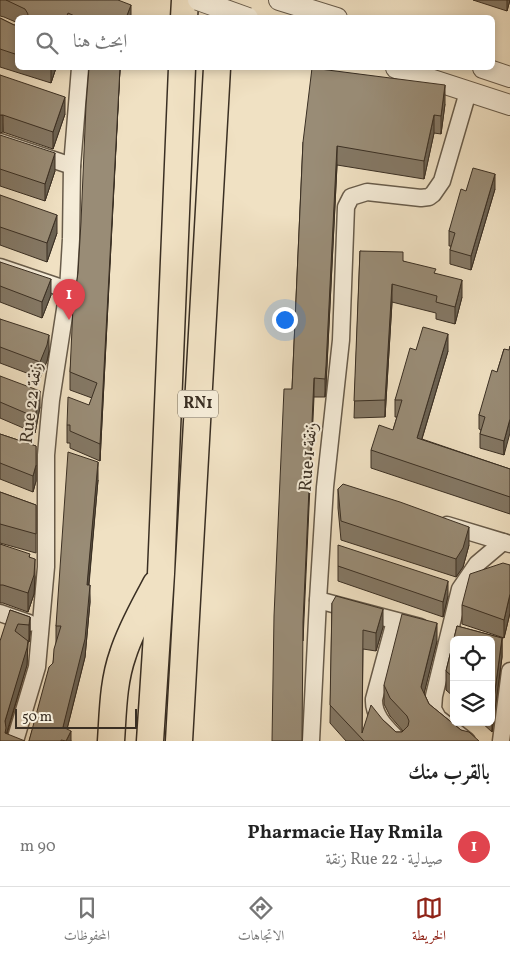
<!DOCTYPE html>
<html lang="ar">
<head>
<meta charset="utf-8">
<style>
	body { margin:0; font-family:Vollkorn,Amiri,serif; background:#f2f2f2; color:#222; direction:rtl }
	.controls { position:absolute; right:15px; bottom:15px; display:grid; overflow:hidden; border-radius:8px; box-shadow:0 2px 8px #0003 }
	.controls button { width:45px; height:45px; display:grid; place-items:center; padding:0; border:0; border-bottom:1px solid #e0e0e0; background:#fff; color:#222; font:25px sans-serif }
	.scale { position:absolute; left:15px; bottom:12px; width:122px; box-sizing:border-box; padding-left:5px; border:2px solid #3a2f23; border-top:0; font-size:14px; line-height:18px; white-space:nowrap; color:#3a2f23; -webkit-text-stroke:4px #f5ecd8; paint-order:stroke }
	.you { position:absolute; left:284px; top:319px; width:18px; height:18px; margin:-12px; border:4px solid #fff; border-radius:50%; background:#1a73e8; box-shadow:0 0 0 8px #1a73e833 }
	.badge { display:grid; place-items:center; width:32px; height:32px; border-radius:50%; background:#8f2418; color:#fff; font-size:16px; font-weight:700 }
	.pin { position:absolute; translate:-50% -41px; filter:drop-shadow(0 1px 2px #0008) }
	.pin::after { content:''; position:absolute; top:26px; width:18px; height:15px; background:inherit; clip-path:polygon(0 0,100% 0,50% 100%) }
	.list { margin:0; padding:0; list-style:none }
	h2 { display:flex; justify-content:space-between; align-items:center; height:65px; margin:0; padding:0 20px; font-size:21px }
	h2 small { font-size:16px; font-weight:400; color:#767676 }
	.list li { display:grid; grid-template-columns:32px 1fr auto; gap:15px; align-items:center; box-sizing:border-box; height:80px; padding:0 20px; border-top:1px solid #e0e0e0 }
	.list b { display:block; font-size:19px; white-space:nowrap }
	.list p { margin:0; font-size:16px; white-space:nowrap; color:#767676 }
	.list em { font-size:16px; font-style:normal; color:#767676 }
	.icon { flex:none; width:28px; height:28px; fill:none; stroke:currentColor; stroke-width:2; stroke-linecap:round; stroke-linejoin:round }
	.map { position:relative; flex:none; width:510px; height:741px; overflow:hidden; direction:ltr }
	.search { position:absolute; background:#fff; box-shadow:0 2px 8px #0003; left:15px; right:15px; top:15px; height:55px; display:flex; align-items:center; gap:12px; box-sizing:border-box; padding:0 18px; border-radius:8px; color:#767676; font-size:19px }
	.sheet { height:145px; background:#fff }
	nav { display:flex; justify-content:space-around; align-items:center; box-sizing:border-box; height:70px; border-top:1px solid #e0e0e0; background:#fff; font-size:14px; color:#767676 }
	nav a { display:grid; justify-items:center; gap:2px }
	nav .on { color:#8f2418 }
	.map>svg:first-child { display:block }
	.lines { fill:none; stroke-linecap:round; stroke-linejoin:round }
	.minor-casing { stroke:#685c4b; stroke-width:19 }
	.tertiary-casing { stroke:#685c4b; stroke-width:22 }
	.trunk-casing { stroke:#3a2f23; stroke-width:29 }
	.minor { stroke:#f5ecd8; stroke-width:16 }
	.tertiary { stroke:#f5ecd8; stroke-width:20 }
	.trunk { stroke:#f0e1c3; stroke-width:26 }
	.tertiary-bridge-casing { stroke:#685c4b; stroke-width:22; stroke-linecap:butt }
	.tertiary-bridge { stroke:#f5ecd8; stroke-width:20 }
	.wall { fill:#847865; stroke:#3a2f23 }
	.shaded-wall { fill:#6b6253; stroke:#3a2f23 }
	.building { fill:#998c76; stroke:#3a2f23 }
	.labels { text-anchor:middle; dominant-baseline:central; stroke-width:4; stroke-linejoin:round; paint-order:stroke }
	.shield { fill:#f5ecd8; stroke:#726859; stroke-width:1 }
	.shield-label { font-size:16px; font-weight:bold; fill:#3a2f23 }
	.street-label { font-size:18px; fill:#3a2f23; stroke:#f5ecd8 }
</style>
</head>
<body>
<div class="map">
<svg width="510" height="741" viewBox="0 0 510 741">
	<rect width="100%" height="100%" fill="#f0e1c3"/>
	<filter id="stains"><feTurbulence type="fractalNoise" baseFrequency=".004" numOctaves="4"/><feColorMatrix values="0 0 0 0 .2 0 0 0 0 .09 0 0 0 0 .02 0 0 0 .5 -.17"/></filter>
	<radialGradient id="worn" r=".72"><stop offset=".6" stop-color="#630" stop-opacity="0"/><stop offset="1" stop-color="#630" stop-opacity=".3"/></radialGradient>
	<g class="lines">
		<defs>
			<g id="minor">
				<polyline points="0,142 72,166"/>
				<polyline points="0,267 68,290"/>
				<polyline points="447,525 510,544"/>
				<polyline points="318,600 420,627"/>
				<polyline points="0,613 29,623"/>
				<path d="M395 621 374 699C373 717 388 729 399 741"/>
				<polyline points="15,741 37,667 46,567 46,455 51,400 68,290 71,239 72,166 80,68"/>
				<polyline points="311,741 318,600 325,487 341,340 346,207 351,197 367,192 421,198 429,197 433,194 442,181 468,92"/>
				<polyline points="467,741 438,718 433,709 434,696 460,589 477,564 503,542"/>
				<polyline points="501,741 510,671"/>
			</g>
			<g id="tertiary">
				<polyline points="279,0 337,18"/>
				<polyline points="396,68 510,105"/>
				<polyline points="483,68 510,77"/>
			</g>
			<g id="trunk">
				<polyline points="184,18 185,0"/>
				<path d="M111 741C113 712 113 682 123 654 131 629 144 607 156 584"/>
				<polyline points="150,741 161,574 182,68"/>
				<polyline points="179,741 217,68"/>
			</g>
		</defs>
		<use href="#minor" class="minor-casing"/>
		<use href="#tertiary" class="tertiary-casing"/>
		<use href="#trunk" class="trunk-casing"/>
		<use href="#minor" class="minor"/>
		<use href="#tertiary" class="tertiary"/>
		<use href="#trunk" class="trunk"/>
		<defs>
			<polyline id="tertiary-bridge" points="198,0 248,18"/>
		</defs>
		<use href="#tertiary-bridge" class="tertiary-bridge-casing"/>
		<use href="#tertiary-bridge" class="tertiary-bridge"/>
	</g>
	<g class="wall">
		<polygon points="0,0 118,0 126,18 18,18 18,23 4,17 0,16"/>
		<polygon points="473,0 510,0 507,11"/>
		<polygon points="0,18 14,25 18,25 18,68 56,68 51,83 0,67"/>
		<polygon points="120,68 100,461 70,448 70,443 67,443 67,425 89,405 92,398 70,390 70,372 78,273"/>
		<polygon points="0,75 65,114 53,149 3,132"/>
		<polygon points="445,104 441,134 434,133 424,179 337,165 326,385 325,397 314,397 292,389 303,142"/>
		<polygon points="0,135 55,171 45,201 0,186"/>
		<polygon points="495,189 471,270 450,264 450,250 451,246 449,246 449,231 466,191"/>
		<polygon points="0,195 57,233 47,262 0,245"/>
		<polygon points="360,251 403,261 436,274 462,297 455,324 436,319 436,313 392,302 385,417 354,418"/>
		<polygon points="0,262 51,295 42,318 0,302"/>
		<polygon points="0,319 49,351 47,361 40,378 0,363"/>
		<polygon points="504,349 504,455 480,448 480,434 481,430 479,429 479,415 497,372"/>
		<polygon points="416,350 448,351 422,439 510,469 510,514 371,468 371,450 393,430 397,417 395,417 395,400"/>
		<polygon points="0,376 40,407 35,433 0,418"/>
		<polygon points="0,434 36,446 36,481 33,492 0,479"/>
		<polygon points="98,480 89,585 90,602 85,657 67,729 71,741 29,741 53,663 56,643 56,626"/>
		<polygon points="338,489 469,545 463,567 456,577 341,540 338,508"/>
		<polygon points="0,492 36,505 36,553 0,543"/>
		<polygon points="0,544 30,557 35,577 34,594 28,612 3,603 0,603"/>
		<polygon points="510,565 510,613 504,638 462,624 462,605"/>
		<polygon points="338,566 448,596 443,617 338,581"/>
		<polygon points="332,603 383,627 376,651 363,649 362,732 383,720 396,732 402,732 403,731 390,716 384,704 384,685 437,641 424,693 429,704 461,730 479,741 346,741 330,723"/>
		<polygon points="10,610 30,617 30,634 29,642 28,642 27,665 7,734 0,741"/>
		<polygon points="457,626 502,638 502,657 492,732 481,722 491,722 491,640 454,640 454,697 446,690 446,671"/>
	</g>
	<g class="shaded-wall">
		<polygon points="507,0 510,0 507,11"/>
		<polygon points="131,5 131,18 126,18"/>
		<polygon points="51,68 56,68 51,83"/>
		<polygon points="120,68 100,461 100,444"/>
		<polygon points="445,85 445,104 441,134 441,116"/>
		<polygon points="65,97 65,114 53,149 53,132"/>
		<polygon points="0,115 3,115 3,132 0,133"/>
		<polygon points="434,115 434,133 424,179 424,161"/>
		<polygon points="337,146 337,165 326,385 325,397 325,379"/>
		<polygon points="55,153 55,171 45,201 45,184"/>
		<polygon points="495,174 495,189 471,270 471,256"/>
		<polygon points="57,215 57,233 47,262 47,243"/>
		<polygon points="51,279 51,295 42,318 42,302"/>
		<polygon points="462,280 462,297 455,324 455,307"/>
		<polygon points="392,284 392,302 385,417 385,400"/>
		<polygon points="448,334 448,351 417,455 417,438"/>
		<polygon points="49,335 49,351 47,361 40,378 40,362"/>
		<polygon points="314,378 314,397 303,641 303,622"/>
		<polygon points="40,391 40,407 35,433 35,417"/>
		<polygon points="510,419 510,433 504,455 504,441"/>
		<polygon points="98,462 98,480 87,602 87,585"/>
		<polygon points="36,465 36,481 33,492 33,476"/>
		<polygon points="469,527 469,545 463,567 456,577 456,559"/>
		<polygon points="35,559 35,577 34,594 28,612 28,593"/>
		<polygon points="448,581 448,596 443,617 443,602"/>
		<polygon points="90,585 90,602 85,657 64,741 63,727"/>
		<polygon points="510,594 510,613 504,638 504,620"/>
		<polygon points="383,609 383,627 376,651 376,633"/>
		<polygon points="30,617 30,634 29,642 29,625"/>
		<polygon points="437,623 437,641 421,706 421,687"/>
		<polygon points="502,638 502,657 492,732 492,713"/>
		<polygon points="28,641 27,665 6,735 5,733 5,721"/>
		<polygon points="71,731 71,741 66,741"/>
	</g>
	<g class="building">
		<polygon points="6,0 118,0 131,5 126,18 79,18 68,13 66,18 27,18 28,14 25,9"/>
		<polygon points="0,18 14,25 18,25 18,55 0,49"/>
		<polygon points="89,68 120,68 100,444 70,431 70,425 67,425 68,397 89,405 97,383 70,372 73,307 78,273 81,222 86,105"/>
		<polygon points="312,68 445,85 441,116 434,115 424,161 337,146 326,366 325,379 314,378 303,622 302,741 272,741 274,616 284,389 292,389 303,142"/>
		<polygon points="0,75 65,97 53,132 3,115 0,115"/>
		<polygon points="0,135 55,153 45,184 0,169"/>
		<polygon points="473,168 495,174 471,256 450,250 455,233 449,231 461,189 466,191"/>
		<polygon points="0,195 57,215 47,243 0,227"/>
		<polygon points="360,251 403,252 403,261 436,269 434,273 462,280 455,307 436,302 437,296 392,284 385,400 354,401"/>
		<polygon points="0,262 51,279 42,302 0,286"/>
		<polygon points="0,319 49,335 47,345 40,362 0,347"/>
		<polygon points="423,327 448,334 417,438 510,469 510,497 371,450 379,425 393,430 402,400 395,400 410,348 416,350"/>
		<polygon points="510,346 510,419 504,441 480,434 485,417 479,415 492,370 497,372 504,349 509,350"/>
		<polygon points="0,376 40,391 35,417 0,402"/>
		<polygon points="0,434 36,446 36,465 33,476 0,463"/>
		<polygon points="68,452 98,462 87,585 90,585 85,639 63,727 71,731 66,741 61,740 61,741 29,741 49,667 53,663 54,649 61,626 56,626"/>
		<polygon points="343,484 400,502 469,527 463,548 456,559 341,521 338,489"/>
		<polygon points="0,492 36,505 36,534 0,524"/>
		<polygon points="0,544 30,554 29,557 35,559 34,575 28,593 3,585 0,585"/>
		<polygon points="338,545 448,581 443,602 338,566"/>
		<polygon points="503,563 510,565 510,594 504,620 462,605 470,574"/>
		<polygon points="336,596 383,609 376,633 363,630 362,733 371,705 383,720 396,732 402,732 408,726 409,721 407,716 390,698 384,685 402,614 437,623 421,687 429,704 461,730 469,732 479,741 364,741 330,705 332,603"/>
		<polygon points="10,610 30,617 29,625 18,624 15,631 28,641 27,648 5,721 6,728 5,733 25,741 0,741 0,641"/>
		<polygon points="457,626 502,638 492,713 491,713 491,640 454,640 454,678 446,671"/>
	</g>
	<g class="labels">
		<rect class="shield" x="178" y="390.5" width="40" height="27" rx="4"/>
		<g class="shield-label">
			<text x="198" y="404">RN1</text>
		</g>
		<g class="street-label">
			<text transform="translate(32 403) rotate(-83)">Rue 22 زنقة</text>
			<text transform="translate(309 457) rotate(-85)">Rue 1 زنقة</text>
		</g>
	</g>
	<rect width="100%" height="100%" filter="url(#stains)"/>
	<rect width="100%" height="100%" fill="url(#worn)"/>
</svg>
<div class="controls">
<button><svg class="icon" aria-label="locate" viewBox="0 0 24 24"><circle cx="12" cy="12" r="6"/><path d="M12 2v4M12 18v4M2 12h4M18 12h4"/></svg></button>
<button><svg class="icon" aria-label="layers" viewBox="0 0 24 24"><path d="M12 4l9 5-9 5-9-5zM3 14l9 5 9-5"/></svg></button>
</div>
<div class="scale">50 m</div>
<div class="you"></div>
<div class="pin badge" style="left:69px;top:320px;background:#e0444e">1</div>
<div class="search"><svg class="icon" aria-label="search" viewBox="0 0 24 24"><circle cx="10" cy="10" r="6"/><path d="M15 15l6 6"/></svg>ابحث هنا</div>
</div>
<section class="sheet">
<h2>بالقرب منك<small></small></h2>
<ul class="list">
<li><span class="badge" style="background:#e0444e">1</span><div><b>Pharmacie Hay Rmila</b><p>صيدلية · Rue 22 زنقة</p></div><em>90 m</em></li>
</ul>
</section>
<nav>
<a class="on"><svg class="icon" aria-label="map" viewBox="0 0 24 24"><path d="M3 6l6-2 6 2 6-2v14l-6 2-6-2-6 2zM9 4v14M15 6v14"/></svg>الخريطة</a>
<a><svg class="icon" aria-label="directions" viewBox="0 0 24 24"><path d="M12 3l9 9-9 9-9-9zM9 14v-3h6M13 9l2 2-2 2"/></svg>الاتجاهات</a>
<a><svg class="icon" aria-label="saved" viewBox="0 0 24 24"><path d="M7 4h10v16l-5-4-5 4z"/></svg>المحفوظات</a>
</nav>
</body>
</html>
